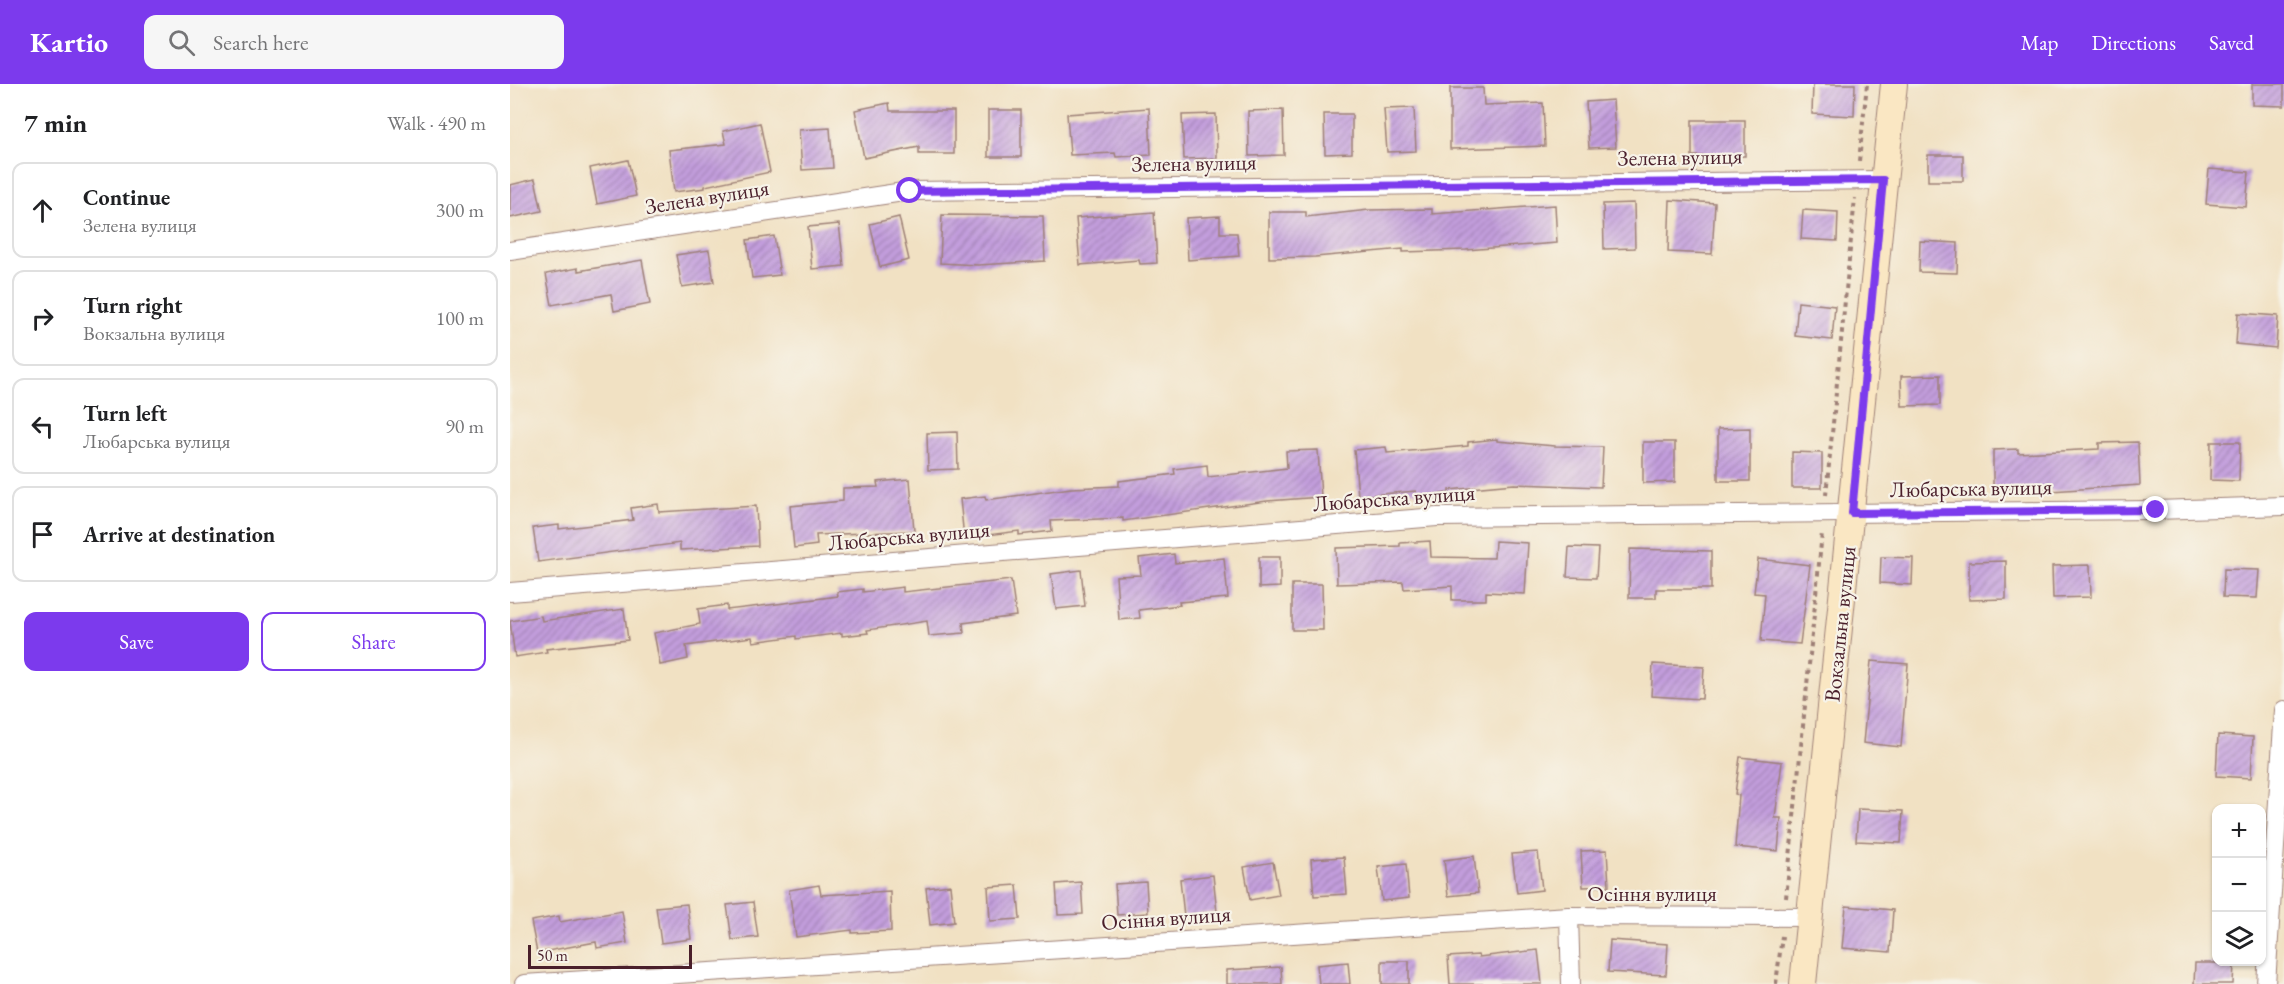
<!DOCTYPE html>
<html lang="en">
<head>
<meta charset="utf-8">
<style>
	body { margin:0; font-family:"EB Garamond",serif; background:#f6f6f6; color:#202124 }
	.controls { position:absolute; right:18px; bottom:18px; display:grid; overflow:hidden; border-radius:12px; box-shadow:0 2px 4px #0004 }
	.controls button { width:54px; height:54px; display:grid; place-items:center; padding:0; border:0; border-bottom:2px solid #e0e0e0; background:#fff; color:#202124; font:30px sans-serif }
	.scale { position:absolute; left:18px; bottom:15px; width:164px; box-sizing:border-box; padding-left:6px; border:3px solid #4a1f2b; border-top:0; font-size:16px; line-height:21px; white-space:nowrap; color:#4a1f2b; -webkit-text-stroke:4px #f7f3e8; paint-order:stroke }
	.stop { position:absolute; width:18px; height:18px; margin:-14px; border:4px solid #7c3aed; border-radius:50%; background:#fff }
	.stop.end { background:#7c3aed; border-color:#fff; box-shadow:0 2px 6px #0008 }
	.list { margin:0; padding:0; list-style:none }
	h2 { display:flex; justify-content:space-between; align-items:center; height:78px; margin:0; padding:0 24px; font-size:26px }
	h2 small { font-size:20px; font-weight:400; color:#757577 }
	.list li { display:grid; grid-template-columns:39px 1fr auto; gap:18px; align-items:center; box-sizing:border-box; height:96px; margin:0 12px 12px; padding:0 12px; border:2px solid #e0e0e0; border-radius:12px }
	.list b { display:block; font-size:22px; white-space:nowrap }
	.list p { margin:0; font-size:20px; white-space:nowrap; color:#757577 }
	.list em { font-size:20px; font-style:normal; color:#757577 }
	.actions { display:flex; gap:12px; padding:18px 24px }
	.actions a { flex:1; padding:14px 0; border:2px solid #7c3aed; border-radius:12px; text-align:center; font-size:21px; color:#7c3aed }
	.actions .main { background:#7c3aed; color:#fff }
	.icon { flex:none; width:33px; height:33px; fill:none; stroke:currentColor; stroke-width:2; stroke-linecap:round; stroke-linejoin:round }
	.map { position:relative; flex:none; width:1774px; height:900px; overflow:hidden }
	header { display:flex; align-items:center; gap:36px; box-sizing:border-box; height:84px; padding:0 30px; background:#7c3aed; color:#fff }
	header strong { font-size:28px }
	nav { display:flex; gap:33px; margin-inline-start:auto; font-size:21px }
	.search { width:420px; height:54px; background:#f6f6f6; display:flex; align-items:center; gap:15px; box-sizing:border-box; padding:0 21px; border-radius:12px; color:#757577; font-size:22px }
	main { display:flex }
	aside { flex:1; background:#fff }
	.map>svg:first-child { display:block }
	.building { fill:url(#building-hatch) }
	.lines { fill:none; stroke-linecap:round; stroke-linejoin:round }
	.street-casing { stroke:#9e8077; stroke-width:20 }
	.secondary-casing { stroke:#9e8077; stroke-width:28 }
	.path { stroke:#9e8077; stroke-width:4; stroke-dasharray:4.5 4.5; stroke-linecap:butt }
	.street { stroke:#fff; stroke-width:18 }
	.secondary { stroke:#fae7c3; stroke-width:26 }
	.route { stroke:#7c3aed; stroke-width:8 }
	.labels { text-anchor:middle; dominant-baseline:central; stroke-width:4.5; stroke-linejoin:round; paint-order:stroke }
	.street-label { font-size:22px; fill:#4a1f2b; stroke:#f7f3e8 }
</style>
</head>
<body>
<header>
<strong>Kartio</strong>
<div class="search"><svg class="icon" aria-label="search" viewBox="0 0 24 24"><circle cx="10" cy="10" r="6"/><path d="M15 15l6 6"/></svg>Search here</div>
<nav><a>Map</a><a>Directions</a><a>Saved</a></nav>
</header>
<main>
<aside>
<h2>7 min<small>Walk · 490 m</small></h2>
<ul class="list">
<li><svg class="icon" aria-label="ahead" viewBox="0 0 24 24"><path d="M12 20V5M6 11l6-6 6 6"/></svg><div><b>Continue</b><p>Зелена вулиця</p></div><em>300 m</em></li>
<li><svg class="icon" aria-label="right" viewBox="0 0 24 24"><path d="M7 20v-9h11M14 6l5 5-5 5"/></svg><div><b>Turn right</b><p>Вокзальна вулиця</p></div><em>100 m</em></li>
<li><svg class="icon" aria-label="left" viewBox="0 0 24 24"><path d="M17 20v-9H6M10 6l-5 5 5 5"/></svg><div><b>Turn left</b><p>Любарська вулиця</p></div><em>90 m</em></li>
<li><svg class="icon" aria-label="arrive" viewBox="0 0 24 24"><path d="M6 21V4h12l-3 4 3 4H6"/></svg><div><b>Arrive at destination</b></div></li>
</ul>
<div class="actions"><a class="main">Save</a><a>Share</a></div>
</aside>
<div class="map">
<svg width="1774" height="900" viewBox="0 0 1774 900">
	<defs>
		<pattern id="building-hatch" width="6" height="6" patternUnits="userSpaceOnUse" patternTransform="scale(1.5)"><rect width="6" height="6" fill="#c39edd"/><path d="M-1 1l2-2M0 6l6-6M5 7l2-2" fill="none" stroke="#a080b3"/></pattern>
	</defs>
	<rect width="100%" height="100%" fill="#f7f3e8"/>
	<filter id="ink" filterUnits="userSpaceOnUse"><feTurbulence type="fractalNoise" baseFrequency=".0167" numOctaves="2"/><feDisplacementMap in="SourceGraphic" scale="12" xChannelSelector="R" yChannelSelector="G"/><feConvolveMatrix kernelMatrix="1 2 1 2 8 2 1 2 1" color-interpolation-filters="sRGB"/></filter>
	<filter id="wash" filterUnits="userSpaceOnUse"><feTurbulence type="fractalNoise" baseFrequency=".008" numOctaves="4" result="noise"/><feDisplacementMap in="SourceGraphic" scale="24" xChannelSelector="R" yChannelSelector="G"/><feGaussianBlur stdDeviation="1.35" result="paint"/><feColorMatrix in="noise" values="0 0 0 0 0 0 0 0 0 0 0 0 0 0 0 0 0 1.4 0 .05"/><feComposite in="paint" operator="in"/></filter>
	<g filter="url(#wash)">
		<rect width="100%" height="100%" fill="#f1e1c3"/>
		<g id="blocks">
			<g class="building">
				<polygon points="1303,0 1345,0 1344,32 1302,30"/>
				<polygon points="1742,0 1774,0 1774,22 1742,21"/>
				<polygon points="940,4 973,4 974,21 1033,19 1035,62 940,65"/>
				<polygon points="1103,16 1106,63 1079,64 1076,18"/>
				<polygon points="379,19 380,27 444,27 444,70 409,70 409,63 354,74 345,26"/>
				<polygon points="639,24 641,71 606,73 605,69 560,71 557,30"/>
				<polygon points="904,24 906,67 877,68 874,25"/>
				<rect x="478" y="26" width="33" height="47"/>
				<polygon points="773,26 774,71 739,72 738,27"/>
				<polygon points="706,30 707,74 674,75 672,31"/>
				<polygon points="814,30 842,30 842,69 815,70"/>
				<rect x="1182" y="36" width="53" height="36"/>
				<polygon points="250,39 260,88 195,102 195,104 164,108 159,66 216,60 213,47"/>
				<polygon points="320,44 323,84 292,86 289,46"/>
				<rect x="1418" y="71" width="35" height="26"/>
				<polygon points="118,76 126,112 87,120 80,84"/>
				<polygon points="1699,85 1739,88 1736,123 1696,120"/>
				<polygon points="25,95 32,127 0,134 0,101"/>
				<polygon points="1160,116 1205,119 1202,170 1158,168"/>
				<polygon points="1124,119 1125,164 1094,165 1093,120"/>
				<polygon points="1045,121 1047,159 956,166 893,168 893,165 805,173 759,174 759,128 796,128 796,133 859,126 922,125 922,130"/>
				<polygon points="1293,126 1328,128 1327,157 1291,155"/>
				<polygon points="644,128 647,179 630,180 629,176 570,181 566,134"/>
				<polygon points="432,131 533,132 535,177 468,181 430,179"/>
				<polygon points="710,132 710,149 727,149 729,172 678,176 676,134"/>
				<polygon points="389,133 399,176 370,183 360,140"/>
				<polygon points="329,140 334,182 302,185 298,143"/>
				<polygon points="264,152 270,191 242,194 237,156"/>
				<polygon points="1410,157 1448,159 1447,189 1409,188"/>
				<polygon points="199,166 204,198 172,203 166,171"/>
				<polygon points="132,176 140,220 104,227 101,210 42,221 36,190 68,184 68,187"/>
				<polygon points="1288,218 1325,222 1322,256 1285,252"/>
				<polygon points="1728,229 1768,232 1766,264 1726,260"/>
				<polygon points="1430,291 1430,321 1392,322 1391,292"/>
				<polygon points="1240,344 1240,397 1208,397 1208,345"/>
				<polygon points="447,348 448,385 418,386 417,349"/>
				<polygon points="987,355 987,357 1045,362 1093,363 1091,403 1004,400 939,406 939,409 907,412 906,407 848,412 844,366 876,363 877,369 958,362 958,358"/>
				<polygon points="1133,358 1165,358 1165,398 1133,399"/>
				<polygon points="1628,358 1630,401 1541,407 1540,404 1483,404 1483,366 1508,365 1508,369 1589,365 1589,359"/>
				<polygon points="1701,358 1730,358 1729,397 1700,396"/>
				<polygon points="808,366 811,413 757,417 613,437 613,434 541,437 542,447 509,451 509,447 454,454 450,415 475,412 476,416 561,404 609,402 609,397 665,390 664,385 697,381 698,393 777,384 776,367"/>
				<polygon points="1282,368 1312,369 1312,404 1282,404"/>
				<polygon points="400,395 404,447 306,451 307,461 284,464 280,422 333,417 333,404 368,403 367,398"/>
				<polygon points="148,420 149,428 246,422 248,462 170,466 170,459 28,478 23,444 49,441 49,445 123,436 121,424"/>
				<polygon points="920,457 921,473 984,474 985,457 1018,459 1015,510 976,508 976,516 942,516 942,502 894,505 893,498 827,500 826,464 890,462 890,459"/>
				<polygon points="1059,463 1088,464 1086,494 1057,493"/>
				<polygon points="1120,465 1201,467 1201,505 1146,505 1146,514 1119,514"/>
				<polygon points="664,470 665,479 714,474 718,514 669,518 670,521 629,526 630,534 609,536 606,492 631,491 629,474"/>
				<polygon points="749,473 770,473 770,503 749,504"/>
				<polygon points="1371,473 1403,474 1402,501 1370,499"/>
				<polygon points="1248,475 1300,481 1290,560 1251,557 1255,510 1244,509"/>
				<polygon points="1496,477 1496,515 1459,516 1459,478"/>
				<polygon points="1580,481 1581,513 1543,514 1542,482"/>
				<polygon points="1714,485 1749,486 1747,514 1713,513"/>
				<polygon points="571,486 575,522 546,525 541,490"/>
				<polygon points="501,496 506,532 453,539 454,549 419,552 417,537 357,546 358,549 332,552 332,549 286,555 286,552 243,558 242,553 176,562 178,575 150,581 144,549 190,540 188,525 217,521 217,526 259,521 328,512 327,508 353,505 353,508 393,503 393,508"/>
				<polygon points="782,500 812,500 813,546 782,546"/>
				<polygon points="114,525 118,556 36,565 37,568 5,573 0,537 31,532 32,537"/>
				<polygon points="1361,577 1398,580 1391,663 1353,659"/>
				<polygon points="1143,580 1194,583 1192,615 1141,612"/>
				<polygon points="1708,651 1743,653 1741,694 1706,692"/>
				<polygon points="1230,673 1272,678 1265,734 1271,734 1268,767 1225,763 1229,711 1225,710"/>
				<polygon points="1348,725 1393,727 1391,759 1346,757"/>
				<polygon points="1097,766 1099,802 1073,803 1071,767"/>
				<polygon points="1028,768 1032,806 1007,809 1002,770"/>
				<polygon points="964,772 968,809 938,812 934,776"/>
				<polygon points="834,773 837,810 804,812 801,775"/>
				<polygon points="763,778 769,811 740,816 734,783"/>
				<polygon points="896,780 899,814 872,817 868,783"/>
				<polygon points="703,791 707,828 674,832 670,795"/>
				<polygon points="571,798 573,830 548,831 546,800"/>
				<polygon points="636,798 638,829 607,831 605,800"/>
				<polygon points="309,801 311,811 380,807 381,847 342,849 342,846 286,853 279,806"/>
				<polygon points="440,801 444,838 420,841 416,804"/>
				<polygon points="507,801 510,835 480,837 478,803"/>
				<polygon points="243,818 248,853 222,856 217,821"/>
				<polygon points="177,820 181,855 151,859 146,823"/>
				<polygon points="1336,822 1383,826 1380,868 1332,864"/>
				<polygon points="112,827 117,859 87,864 86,858 27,869 21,837 49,832 50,838"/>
				<polygon points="1100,856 1158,860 1156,891 1098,888"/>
				<polygon points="1028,866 1032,900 940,900 938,873 968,871 969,873"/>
				<rect x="872" y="877" width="27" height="23"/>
				<polygon points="838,878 840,900 809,900 807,881"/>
				<polygon points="1685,879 1724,879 1723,900 1684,900"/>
				<polygon points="771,883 772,900 717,900 717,886"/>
			</g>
		</g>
	</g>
	<g filter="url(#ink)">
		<use href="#blocks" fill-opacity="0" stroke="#9e8077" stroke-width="1.5"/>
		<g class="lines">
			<defs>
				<g id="street">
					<polyline points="0,167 400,107 1373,96"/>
					<polyline points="0,508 927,433 1645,426 1774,422"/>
					<polyline points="1059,832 1061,900"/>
					<polyline points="14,900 1059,832 1300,833"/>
					<polyline points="1756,900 1774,626"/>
				</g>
				<polyline id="secondary" points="1293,900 1384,0"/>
			</defs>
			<use href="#street" class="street-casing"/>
			<use href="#secondary" class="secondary-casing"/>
			<g class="path">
				<polyline points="1349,77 1357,0"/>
				<polyline points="1316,411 1345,114"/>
				<polyline points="1276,814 1312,449"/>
				<polyline points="1266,900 1272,852"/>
			</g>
			<use href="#street" class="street"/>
			<use href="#secondary" class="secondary"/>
		</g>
	</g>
	<g class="lines" filter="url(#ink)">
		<polyline class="route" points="400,107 1373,96 1342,429 1646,426"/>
	</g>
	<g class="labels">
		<g class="street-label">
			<text transform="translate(1170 73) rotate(-1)">Зелена вулиця</text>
			<text transform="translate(684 79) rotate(-1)">Зелена вулиця</text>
			<text transform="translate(197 113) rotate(-9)">Зелена вулиця</text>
			<text transform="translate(1461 404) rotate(-1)">Любарська вулиця</text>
			<text transform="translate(884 414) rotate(-4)">Любарська вулиця</text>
			<text transform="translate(399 452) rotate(-5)">Любарська вулиця</text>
			<text transform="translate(1330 540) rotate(-84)">Вокзальна вулиця</text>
			<text x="1142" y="809">Осіння вулиця</text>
			<text transform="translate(656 834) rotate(-4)">Осіння вулиця</text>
		</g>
	</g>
</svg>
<div class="controls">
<button>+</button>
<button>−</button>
<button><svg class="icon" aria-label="layers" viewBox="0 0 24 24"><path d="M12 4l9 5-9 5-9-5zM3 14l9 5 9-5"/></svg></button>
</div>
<div class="scale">50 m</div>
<div class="stop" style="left:400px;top:107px"></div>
<div class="stop end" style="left:1646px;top:426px"></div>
</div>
</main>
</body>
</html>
